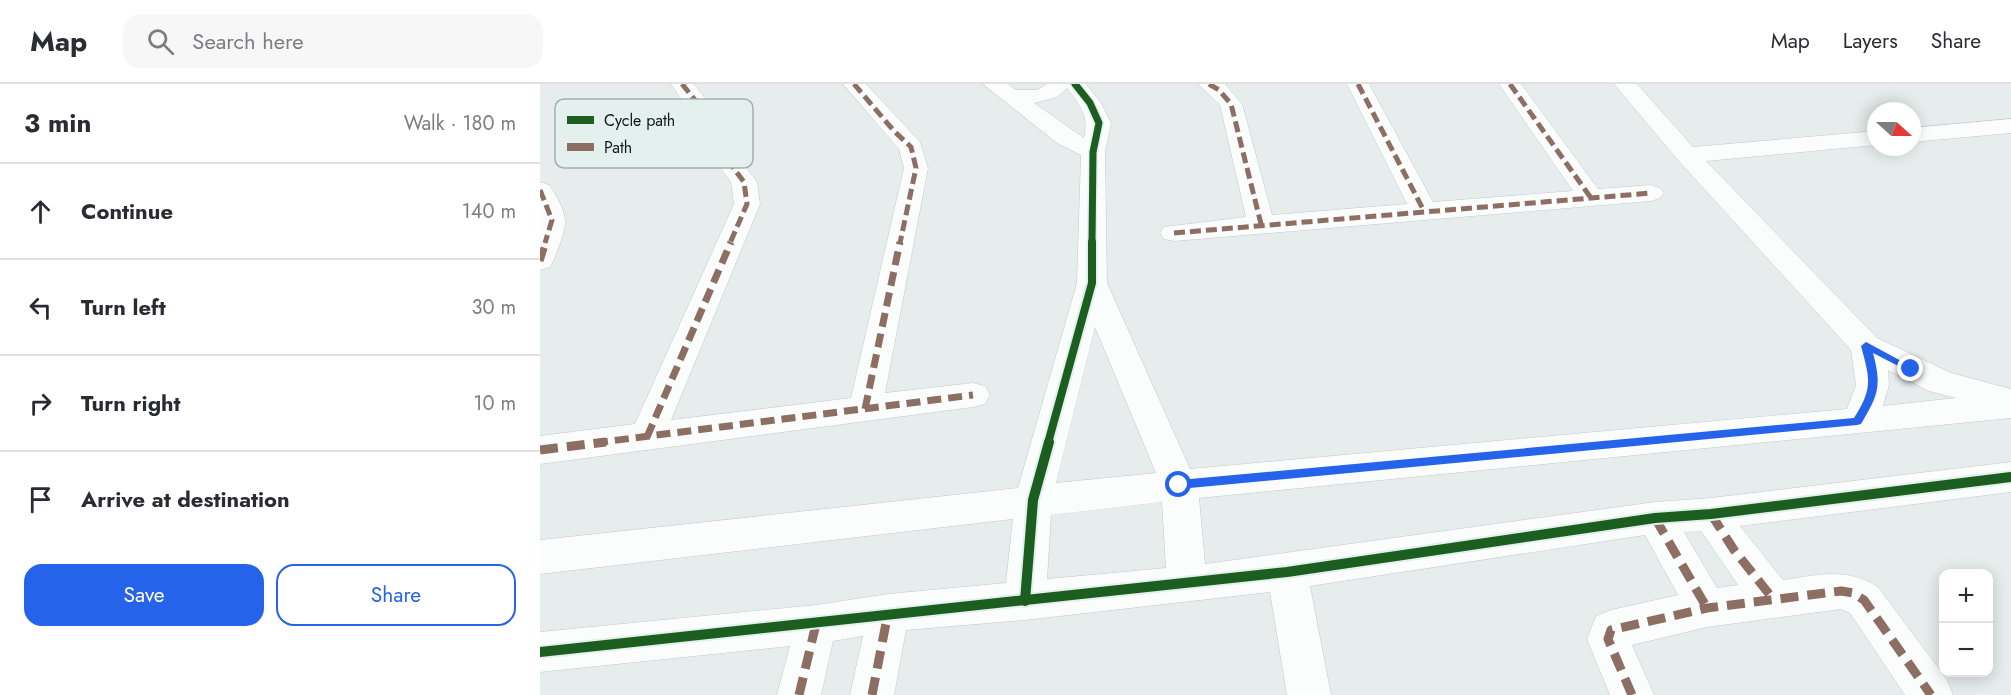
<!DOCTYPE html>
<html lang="en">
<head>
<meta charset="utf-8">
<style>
	body { margin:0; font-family:Jost,sans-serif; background:#f7f7f7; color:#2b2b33 }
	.controls { position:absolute; right:18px; bottom:18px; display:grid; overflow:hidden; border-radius:12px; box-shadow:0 3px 15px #0003 }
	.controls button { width:54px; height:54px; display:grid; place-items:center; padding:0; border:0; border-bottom:2px solid #e1e1e2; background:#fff; color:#2b2b33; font:30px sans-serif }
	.compass { position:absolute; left:1327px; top:18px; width:54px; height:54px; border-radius:50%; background:#fff; box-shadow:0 3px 15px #0003; rotate:111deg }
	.stop { position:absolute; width:18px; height:18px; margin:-14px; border:4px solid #2563eb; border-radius:50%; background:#fff }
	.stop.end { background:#2563eb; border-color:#fff; box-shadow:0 2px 6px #0008 }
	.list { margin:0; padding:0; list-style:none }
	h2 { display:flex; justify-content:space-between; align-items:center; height:78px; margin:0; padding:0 24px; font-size:26px }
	h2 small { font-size:20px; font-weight:400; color:#7c7c81 }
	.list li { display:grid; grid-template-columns:39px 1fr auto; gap:18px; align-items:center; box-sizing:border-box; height:96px; padding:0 24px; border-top:2px solid #e1e1e2 }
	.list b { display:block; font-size:22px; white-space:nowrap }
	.list em { font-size:20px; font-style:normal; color:#7c7c81 }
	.actions { display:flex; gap:12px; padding:18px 24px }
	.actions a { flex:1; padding:14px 0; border:2px solid #2563eb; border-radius:18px; text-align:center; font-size:21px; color:#2563eb }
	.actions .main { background:#2563eb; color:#fff }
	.icon { flex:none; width:33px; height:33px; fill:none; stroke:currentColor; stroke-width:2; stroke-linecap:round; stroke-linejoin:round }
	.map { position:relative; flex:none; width:1471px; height:611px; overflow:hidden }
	header { display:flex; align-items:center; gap:36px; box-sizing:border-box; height:84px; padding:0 30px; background:#fff; border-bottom:2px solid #e1e1e2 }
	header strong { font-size:28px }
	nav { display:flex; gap:33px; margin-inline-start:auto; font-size:21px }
	.search { width:420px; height:54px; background:#f7f7f7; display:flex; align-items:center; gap:15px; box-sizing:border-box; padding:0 21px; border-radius:18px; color:#7c7c81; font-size:22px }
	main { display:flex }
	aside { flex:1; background:#fff }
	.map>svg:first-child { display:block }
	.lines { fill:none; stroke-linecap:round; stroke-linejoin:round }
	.minor-casing { stroke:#c3c9c8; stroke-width:1 }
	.minor { fill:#fbfcfc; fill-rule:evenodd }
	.quiet-far2 { stroke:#8d6e63; stroke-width:5; stroke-dasharray:11 5; stroke-linecap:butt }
	.quiet-far1 { stroke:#8d6e63; stroke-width:7; stroke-dasharray:14 7; stroke-linecap:butt }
	.quiet { stroke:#8d6e63; stroke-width:9; stroke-dasharray:18 9; stroke-linecap:butt }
	.cycleway-far2-casing { stroke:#e3f0ee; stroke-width:10 }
	.cycleway-far1-casing { stroke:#e3f0ee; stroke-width:12 }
	.cycleway-casing { stroke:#e3f0ee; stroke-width:14 }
	.cycleway-far2 { stroke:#1b5e20; stroke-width:7 }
	.cycleway-far1 { stroke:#1b5e20; stroke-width:8 }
	.cycleway { stroke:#1b5e20; stroke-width:10 }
	.route { fill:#2563eb }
	.key { fill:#e3f0ee; stroke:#a5afae; stroke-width:1.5 }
	.key-label { font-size:16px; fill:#131817 }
</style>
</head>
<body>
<header>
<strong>Map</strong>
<div class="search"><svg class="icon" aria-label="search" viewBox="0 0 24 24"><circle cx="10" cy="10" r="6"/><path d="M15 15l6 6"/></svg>Search here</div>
<nav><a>Map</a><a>Layers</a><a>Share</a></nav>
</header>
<main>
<aside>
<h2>3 min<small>Walk · 180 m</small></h2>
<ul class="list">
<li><svg class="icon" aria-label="ahead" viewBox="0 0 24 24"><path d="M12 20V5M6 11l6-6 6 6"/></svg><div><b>Continue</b></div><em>140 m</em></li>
<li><svg class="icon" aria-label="left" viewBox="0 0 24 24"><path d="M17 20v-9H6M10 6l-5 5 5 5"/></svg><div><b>Turn left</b></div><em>30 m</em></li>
<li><svg class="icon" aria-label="right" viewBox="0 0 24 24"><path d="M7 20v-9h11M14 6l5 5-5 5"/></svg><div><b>Turn right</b></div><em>10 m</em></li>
<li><svg class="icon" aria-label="arrive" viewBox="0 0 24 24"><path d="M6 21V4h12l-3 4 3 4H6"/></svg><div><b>Arrive at destination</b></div></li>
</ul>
<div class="actions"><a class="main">Save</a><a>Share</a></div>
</aside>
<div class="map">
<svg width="1471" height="611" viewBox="0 0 1471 611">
	<rect width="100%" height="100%" fill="#e6edec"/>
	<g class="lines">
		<defs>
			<g id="minor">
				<path d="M131 0H154L170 21 167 26C149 30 141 14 131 0Z"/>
				<polygon points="303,0 326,0 380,58 388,84 345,309 433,299 445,302 450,311 445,320 433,323 0,380 0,352 95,340 194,120 191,98 156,50 160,45 168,43 176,45 217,98 220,120 131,336 311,314 364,84 359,65"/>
				<path d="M443 0H468L476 6H497L507 0H546L561 19 571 39 565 68 567 199 650 385 1307 325 1316 301 1311 266 1138 76 1074 0H1097L1153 63 1336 47V61L1166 77 1337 254 1411 289 1471 305V334L659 414 665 480 1115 418 1171 414 1471 378V408L1200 442 1243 496C1279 491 1306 483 1338 503L1407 596 1413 611H1365L1310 529 1301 525 1167 543 1092 561 1114 611H1070L1047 555 1056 532 1071 526 1138 511 1105 451 770 502 791 611H747L730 508 485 536 366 546 354 611H310L323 552 293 557 281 611H237L250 562 0 588V548L276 521 348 510 466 499 473 435 0 490V456L478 404 537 199 541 71 517 59ZM527 4C541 23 549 31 544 54L494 19 517 13ZM555 243 616 389 516 399ZM1348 286 1389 307 1416 314 1343 322 1349 301ZM622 418 626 484 507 495 511 431ZM1161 447 1198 501 1177 504 1144 448Z"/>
				<polygon points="658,0 685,0 702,20 732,131 867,120 807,0 829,0 893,118 1033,107 959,0 981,0 1058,105 1111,101 1120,104 1124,109 1120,114 1111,117 634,157 624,155 620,149 624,143 706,133 680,21"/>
				<polygon points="1471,35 1471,49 1372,58 1372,44"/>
				<path d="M0 98 9 101C15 109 25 126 25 137 26 146 15 175 10 183L0 186Z"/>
			</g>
		</defs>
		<use href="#minor" class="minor-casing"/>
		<use href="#minor" class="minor"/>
		<g class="quiet-far2">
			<polyline points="142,0 159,21"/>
			<polyline points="314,0 354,47 371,63 376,84 360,159"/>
			<polyline points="669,0 679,6 691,20 721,140"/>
			<polyline points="818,0 884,127"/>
			<polyline points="970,0 1051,114"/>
			<polyline points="168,50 204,98 207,120 190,159"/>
			<polyline points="0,106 12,136 5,159"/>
			<polyline points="634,149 1111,109"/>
		</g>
		<g class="quiet-far1">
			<polyline points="0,177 6,158"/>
			<polyline points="325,325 360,158"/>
			<polyline points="107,353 191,158"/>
			<polyline points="54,359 433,311"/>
		</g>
		<g class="quiet">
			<polyline points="0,366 66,358"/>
			<polyline points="1171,430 1194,466 1234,516"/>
			<polyline points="1115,434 1167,524"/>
			<polyline points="259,611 276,540"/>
			<polyline points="332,611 348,529"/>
			<polyline points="1092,611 1068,555 1071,546 1167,524 1301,507 1313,509 1324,516 1391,611"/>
		</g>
		<defs>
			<polyline id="cycleway-far2" points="535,0 550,19 559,39 553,68 552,159"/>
			<polyline id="cycleway-far1" points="508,359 552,199 552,158"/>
			<g id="cycleway">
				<polyline points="485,517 493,416 509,358"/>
				<polyline points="0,568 747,488 1115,434 1171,430 1471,393"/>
			</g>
		</defs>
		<use href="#cycleway-far2" class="cycleway-far2-casing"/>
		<use href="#cycleway-far1" class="cycleway-far1-casing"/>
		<use href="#cycleway" class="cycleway-casing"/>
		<use href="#cycleway-far2" class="cycleway-far2"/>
		<use href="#cycleway-far1" class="cycleway-far1"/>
		<use href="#cycleway" class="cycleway"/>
	</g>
	<path class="route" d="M1326 258 1376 285 1375 287H1368L1333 269C1342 303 1338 311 1321 340L1317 341 639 405 634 401 639 396 1314 334C1333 304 1330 295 1321 262Z"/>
	<rect x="15" y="15" width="198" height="69" rx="9" class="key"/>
	<rect x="27" y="32" width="27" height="8" fill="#1b5e20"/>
	<rect x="27" y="59" width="27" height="8" fill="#8d6e63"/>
	<g class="key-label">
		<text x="64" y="42">Cycle path</text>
		<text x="64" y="69">Path</text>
	</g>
</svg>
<div class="controls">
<button>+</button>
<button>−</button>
</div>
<svg class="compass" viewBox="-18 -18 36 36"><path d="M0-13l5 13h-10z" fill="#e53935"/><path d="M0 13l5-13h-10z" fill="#7c7c81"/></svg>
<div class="stop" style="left:639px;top:401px"></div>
<div class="stop end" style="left:1371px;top:285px"></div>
</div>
</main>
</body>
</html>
